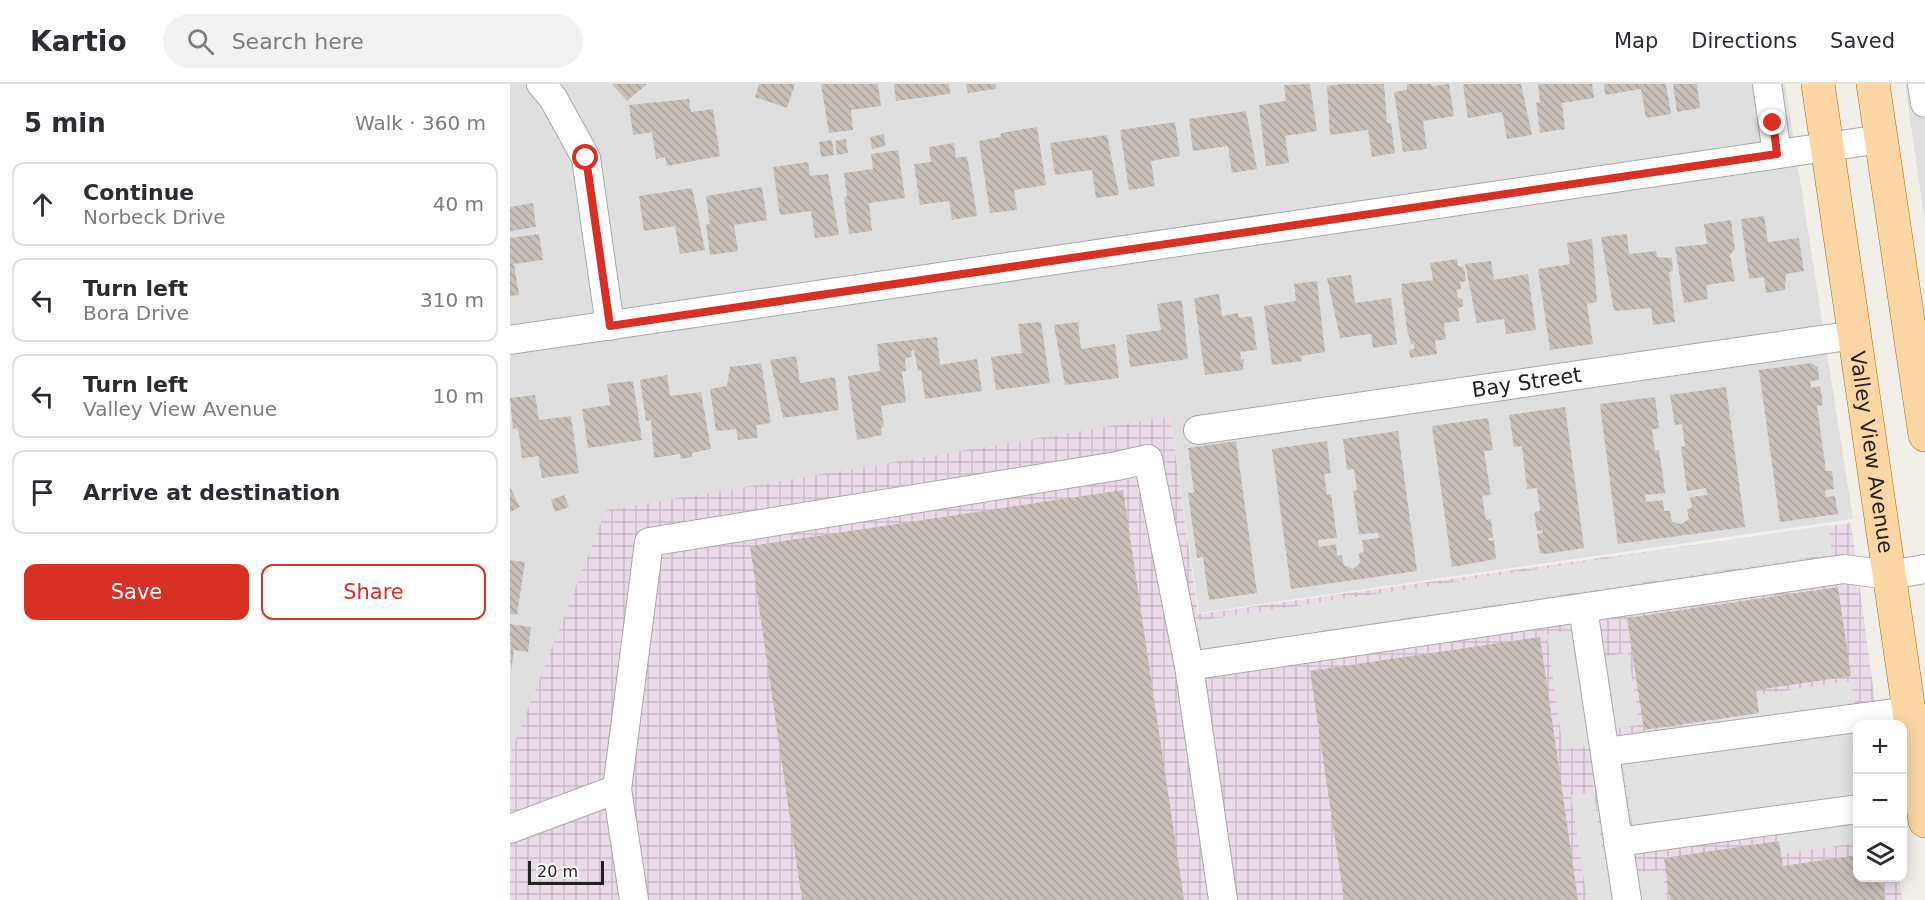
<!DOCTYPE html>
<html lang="en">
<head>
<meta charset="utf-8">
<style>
	body { margin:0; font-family:"DejaVu Sans",sans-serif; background:#f2f2f3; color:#2b2b33 }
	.controls { position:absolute; right:18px; bottom:18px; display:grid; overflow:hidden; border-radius:12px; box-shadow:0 3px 15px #0003 }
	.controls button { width:54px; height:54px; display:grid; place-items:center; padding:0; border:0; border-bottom:2px solid #e1e1e2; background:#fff; color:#2b2b33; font:30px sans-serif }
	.scale { position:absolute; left:18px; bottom:15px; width:76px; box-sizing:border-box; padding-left:6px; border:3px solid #222; border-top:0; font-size:16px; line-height:21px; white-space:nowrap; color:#222; -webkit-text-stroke:4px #fff; paint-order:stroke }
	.stop { position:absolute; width:18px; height:18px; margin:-14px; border:4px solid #d93025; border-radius:50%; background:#fff }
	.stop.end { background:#d93025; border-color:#fff; box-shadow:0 2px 6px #0008 }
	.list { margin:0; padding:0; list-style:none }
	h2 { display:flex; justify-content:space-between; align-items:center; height:78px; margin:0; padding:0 24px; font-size:26px }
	h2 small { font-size:20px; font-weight:400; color:#7c7c81 }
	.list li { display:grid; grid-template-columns:39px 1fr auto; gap:18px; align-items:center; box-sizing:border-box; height:84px; margin:0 12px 12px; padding:0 12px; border:2px solid #e1e1e2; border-radius:12px }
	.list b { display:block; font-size:22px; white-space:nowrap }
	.list p { margin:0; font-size:20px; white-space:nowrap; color:#7c7c81 }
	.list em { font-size:20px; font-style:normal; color:#7c7c81 }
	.actions { display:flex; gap:12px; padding:18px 24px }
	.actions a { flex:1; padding:14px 0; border:2px solid #d93025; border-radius:12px; text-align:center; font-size:21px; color:#d93025 }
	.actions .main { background:#d93025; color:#fff }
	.icon { flex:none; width:33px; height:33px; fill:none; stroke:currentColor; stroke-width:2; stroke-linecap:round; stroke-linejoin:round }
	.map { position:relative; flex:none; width:1415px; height:816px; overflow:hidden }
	header { display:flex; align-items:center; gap:36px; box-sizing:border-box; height:84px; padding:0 30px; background:#fff; border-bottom:2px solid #e1e1e2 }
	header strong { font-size:28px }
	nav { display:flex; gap:33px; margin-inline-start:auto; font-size:21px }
	.search { width:420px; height:54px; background:#f2f2f3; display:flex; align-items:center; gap:15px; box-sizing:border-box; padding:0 21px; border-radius:33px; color:#7c7c81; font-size:22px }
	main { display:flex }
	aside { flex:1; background:#fff }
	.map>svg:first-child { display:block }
	.residential { fill:#e0dfdf }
	.industrial { fill:url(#industrial-grid) }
	.parking { fill:#e2e2e2 }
	.building { fill:url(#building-back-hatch) }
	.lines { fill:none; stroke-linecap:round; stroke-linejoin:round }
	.minor-casing { stroke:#a9a9a9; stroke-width:30 }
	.major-casing { stroke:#a06b00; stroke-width:34 }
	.minor { stroke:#fff; stroke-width:28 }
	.major { stroke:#fcd6a4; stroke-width:33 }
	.route { stroke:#d93025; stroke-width:8 }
	.labels { text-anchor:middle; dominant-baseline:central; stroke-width:4.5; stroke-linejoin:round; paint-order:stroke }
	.street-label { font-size:21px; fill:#222; stroke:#fff }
</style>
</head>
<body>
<header>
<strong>Kartio</strong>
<div class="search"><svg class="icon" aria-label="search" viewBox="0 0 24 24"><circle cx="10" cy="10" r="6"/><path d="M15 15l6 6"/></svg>Search here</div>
<nav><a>Map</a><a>Directions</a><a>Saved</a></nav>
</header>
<main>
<aside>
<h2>5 min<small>Walk · 360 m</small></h2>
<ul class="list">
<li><svg class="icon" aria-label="ahead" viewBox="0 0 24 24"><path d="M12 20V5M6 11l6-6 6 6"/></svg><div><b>Continue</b><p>Norbeck Drive</p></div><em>40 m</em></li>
<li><svg class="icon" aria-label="left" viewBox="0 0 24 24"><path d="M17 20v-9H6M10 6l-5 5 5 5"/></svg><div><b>Turn left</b><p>Bora Drive</p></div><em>310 m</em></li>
<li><svg class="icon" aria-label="left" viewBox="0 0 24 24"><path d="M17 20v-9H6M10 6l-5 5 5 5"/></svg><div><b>Turn left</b><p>Valley View Avenue</p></div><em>10 m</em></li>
<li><svg class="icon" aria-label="arrive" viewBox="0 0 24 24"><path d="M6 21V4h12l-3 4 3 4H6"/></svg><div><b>Arrive at destination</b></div></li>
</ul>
<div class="actions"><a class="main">Save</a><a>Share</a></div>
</aside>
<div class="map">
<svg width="1415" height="816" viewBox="0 0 1415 816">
	<defs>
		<pattern id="industrial-grid" width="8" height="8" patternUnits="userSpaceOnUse" patternTransform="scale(1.5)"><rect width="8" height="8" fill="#ebdbe8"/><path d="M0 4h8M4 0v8" fill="none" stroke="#c9bcc7"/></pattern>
		<pattern id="building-back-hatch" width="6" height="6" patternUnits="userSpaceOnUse" patternTransform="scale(1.5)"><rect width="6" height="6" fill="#c7bfb8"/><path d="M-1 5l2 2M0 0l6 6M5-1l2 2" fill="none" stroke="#aba49e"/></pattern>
	</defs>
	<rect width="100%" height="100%" fill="#f2efe9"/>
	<g class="residential">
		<polygon points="0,0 1275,0 1343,435 689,529 660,332 0,671"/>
		<polygon points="1395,0 1415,0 1415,139"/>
	</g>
	<polygon class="industrial" points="660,332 688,530 1341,439 1368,640 1348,640 1348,794 1389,794 1392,816 0,816 0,671 96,426"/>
	<g class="parking">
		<polygon points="1318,441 1322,470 691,565 687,537"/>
		<polygon points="1059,547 1097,572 1118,569 1130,641 1107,644 1077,662 1053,666 1037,550"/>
		<polygon points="1341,597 1348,641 1347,759 1271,770 1268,749 1127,769 1109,652 1249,629 1246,611"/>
		<polygon points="1084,709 1095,784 1128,789 1152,786 1156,816 1077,816 1061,711"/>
	</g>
	<g class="building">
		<polygon points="102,0 137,0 117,17"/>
		<polygon points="249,0 285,0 277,24 245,13"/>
		<polygon points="311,0 368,0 371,22 341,26 343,46 319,49"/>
		<polygon points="384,0 439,0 440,10 386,17"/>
		<polygon points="456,0 486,0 486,5 458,9"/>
		<polygon points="800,0 807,47 775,52 779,79 756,82 749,21 776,17 774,1"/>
		<polygon points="832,0 874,0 877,39 881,39 885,69 862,73 858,46 820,51 817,2"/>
		<polygon points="897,0 921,0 922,2 939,0 944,32 913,37 917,65 893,68 884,8 897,6"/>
		<polygon points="955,0 1011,0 1022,51 997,55 992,28 958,34 953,1"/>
		<polygon points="1028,0 1082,0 1084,14 1052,19 1055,45 1030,49 1026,19 1030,18"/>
		<polygon points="1094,0 1156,0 1161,30 1136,34 1131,5 1095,11"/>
		<polygon points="1163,0 1187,0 1190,24 1167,28"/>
		<polygon points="179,15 181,28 203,25 210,72 157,82 155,73 146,75 142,48 123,51 119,21"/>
		<polygon points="736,27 747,85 722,89 718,62 683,67 679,35"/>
		<polygon points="665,38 670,72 641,77 645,102 619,106 610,46"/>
		<polygon points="527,43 536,101 504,106 507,126 480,129 469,57 490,53 491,49"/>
		<polygon points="374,50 375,62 362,65 360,53"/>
		<polygon points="597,51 609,111 586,114 582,86 545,91 540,59"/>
		<polygon points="336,55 338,69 327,71 325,57"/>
		<polygon points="322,56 324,71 311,73 309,58"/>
		<polygon points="444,59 446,74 457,72 467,132 442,136 439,117 410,121 404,80 421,78 419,63"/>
		<polygon points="388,66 395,114 359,119 362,147 339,150 334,113 337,113 334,89 363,85 361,70"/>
		<polygon points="298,78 300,92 318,90 329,151 305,154 301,127 270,131 263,83"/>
		<polygon points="252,103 257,136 224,141 228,167 200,171 196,140 200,140 196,112"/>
		<polygon points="182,104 195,166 170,170 165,142 134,147 129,112"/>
		<polygon points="23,119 26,143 0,147 0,123"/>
		<polygon points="1254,132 1258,158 1289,154 1294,187 1276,190 1275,206 1256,209 1254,193 1239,195 1231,135"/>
		<polygon points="1221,136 1225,165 1220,171 1225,197 1196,201 1198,215 1174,219 1165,163 1197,160 1194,140"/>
		<polygon points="29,150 33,176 4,180 9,211 0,212 0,154"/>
		<polygon points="1117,150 1119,170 1146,167 1147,173 1162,174 1163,187 1159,188 1165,238 1143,241 1141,224 1104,227 1091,153"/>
		<polygon points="1082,155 1087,218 1077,220 1083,260 1040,266 1028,185 1060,180 1057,159"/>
		<polygon points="947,175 948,182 954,183 956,197 950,198 951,205 946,206 948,214 953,215 953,222 948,225 950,237 934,239 936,255 925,257 927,270 900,274 899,266 904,265 904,260 901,260 897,245 891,200 923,196 920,179"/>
		<polygon points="981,177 984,196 1018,190 1026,246 996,250 994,235 967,239 955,180"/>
		<polygon points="841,191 845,219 881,214 887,260 863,264 861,250 830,254 817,194"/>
		<polygon points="807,197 815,268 791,272 792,277 762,281 754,222 786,217 784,200"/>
		<polygon points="709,210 712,232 728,229 729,234 742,232 747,266 730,268 731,276 734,275 733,286 695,291 684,214"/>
		<polygon points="672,216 678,275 620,283 616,251 651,246 647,220"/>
		<polygon points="531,238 540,299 486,306 481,273 512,269 508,240"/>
		<polygon points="568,238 571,265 605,260 609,294 555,301 544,241"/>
		<polygon points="427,253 430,281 467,275 472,307 415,315 411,286 408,287 404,266 401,267 402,273 395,274 396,287 392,287 396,318 371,322 374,343 371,343 372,351 347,356 338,292 370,287 367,260"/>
		<polygon points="286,272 290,299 325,293 329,326 273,334 260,276"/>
		<polygon points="251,279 261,339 246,341 248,354 228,356 226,345 206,347 200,305 217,302 220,283"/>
		<polygon points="1301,279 1308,283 1309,296 1300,297 1301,304 1310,302 1313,321 1307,322 1316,387 1322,387 1324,405 1315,406 1316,413 1325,412 1328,430 1270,438 1249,286"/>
		<polygon points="157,291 160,312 191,308 201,365 182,369 182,373 171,375 170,370 144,374 141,336 136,337 130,296"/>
		<polygon points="123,297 132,356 78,364 72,325 100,321 97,300"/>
		<polygon points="1216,303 1235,443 1108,460 1090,320 1145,313 1149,344 1142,346 1145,367 1149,366 1155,409 1135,411 1136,418 1153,416 1154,427 1160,427 1162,438 1171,440 1179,435 1177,425 1182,424 1180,413 1197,411 1196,404 1177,407 1171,363 1175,362 1172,340 1165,341 1160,311"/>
		<polygon points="25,311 29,336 61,332 69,389 32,394 28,372 12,374 9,349 7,344 3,345 0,314"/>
		<polygon points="1055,323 1074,464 1035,470 1030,469 1027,450 1033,449 1032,446 1027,447 1024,428 1030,427 1027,404 1017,405 1012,362 1004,363 999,331"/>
		<polygon points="978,334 983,366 974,367 981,411 972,412 976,436 981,435 983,454 978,454 979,457 984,456 986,475 942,483 922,342"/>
		<polygon points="888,347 907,487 781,505 762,365 817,357 821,389 814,390 817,411 821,410 827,454 808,456 809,463 826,460 827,472 832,471 834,481 843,485 850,479 849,469 854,468 852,456 869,454 868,449 849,450 843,407 847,406 844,385 837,386 833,355"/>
		<polygon points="726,357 747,509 699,516 693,473 687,474 678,409 684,408 678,364"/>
		<polygon points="0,403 10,423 0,428"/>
		<polygon points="613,406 674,816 292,816 240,462"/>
		<polygon points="54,411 59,423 45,428 41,416"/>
		<polygon points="0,476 15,478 7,531 0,530"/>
		<polygon points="1328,503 1341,592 1246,606 1249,629 1134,646 1117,534"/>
		<polygon points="0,540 21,543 18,568 4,566 1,587"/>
		<polygon points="1030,553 1068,816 834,816 800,587"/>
		<polygon points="1269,757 1273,782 1348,771 1348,794 1372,794 1375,816 1160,816 1154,774"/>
	</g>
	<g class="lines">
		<defs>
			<g id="minor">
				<polyline points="31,0 43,14 76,74 100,242"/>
				<polyline points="1257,0 1267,70"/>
				<polyline points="1412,0 1415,19"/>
				<polyline points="0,256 1371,55"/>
				<path id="s1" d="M688 346 1345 251"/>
				<polyline points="1073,524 1117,816"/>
				<polyline points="679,582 1334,485 1379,491 1415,485"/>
				<polyline points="1095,668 1399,627"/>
				<polyline points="107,705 124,816"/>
				<polyline points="0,745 107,705 139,458 607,382 638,375 679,582 713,816"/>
				<polyline points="1108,758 1348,725"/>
			</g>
			<g id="major">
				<path id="s2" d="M1308 0 1415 737"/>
				<polyline points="1363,0 1415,351"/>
			</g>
		</defs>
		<use href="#minor" class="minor-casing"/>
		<use href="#major" class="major-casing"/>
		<use href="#minor" class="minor"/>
		<use href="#major" class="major"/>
	</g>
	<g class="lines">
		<polyline class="route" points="76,74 100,242 1267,70 1263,39"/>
	</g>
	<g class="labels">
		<g class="street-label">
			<text stroke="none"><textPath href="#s1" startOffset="332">Bay Street</textPath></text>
			<text stroke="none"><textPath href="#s2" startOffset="372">Valley View Avenue</textPath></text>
		</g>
	</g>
</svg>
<div class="controls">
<button>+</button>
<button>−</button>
<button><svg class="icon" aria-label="layers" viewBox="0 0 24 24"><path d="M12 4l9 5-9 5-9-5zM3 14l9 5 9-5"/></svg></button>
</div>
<div class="scale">20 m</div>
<div class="stop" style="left:76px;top:74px"></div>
<div class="stop end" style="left:1263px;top:39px"></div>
</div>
</main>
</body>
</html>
